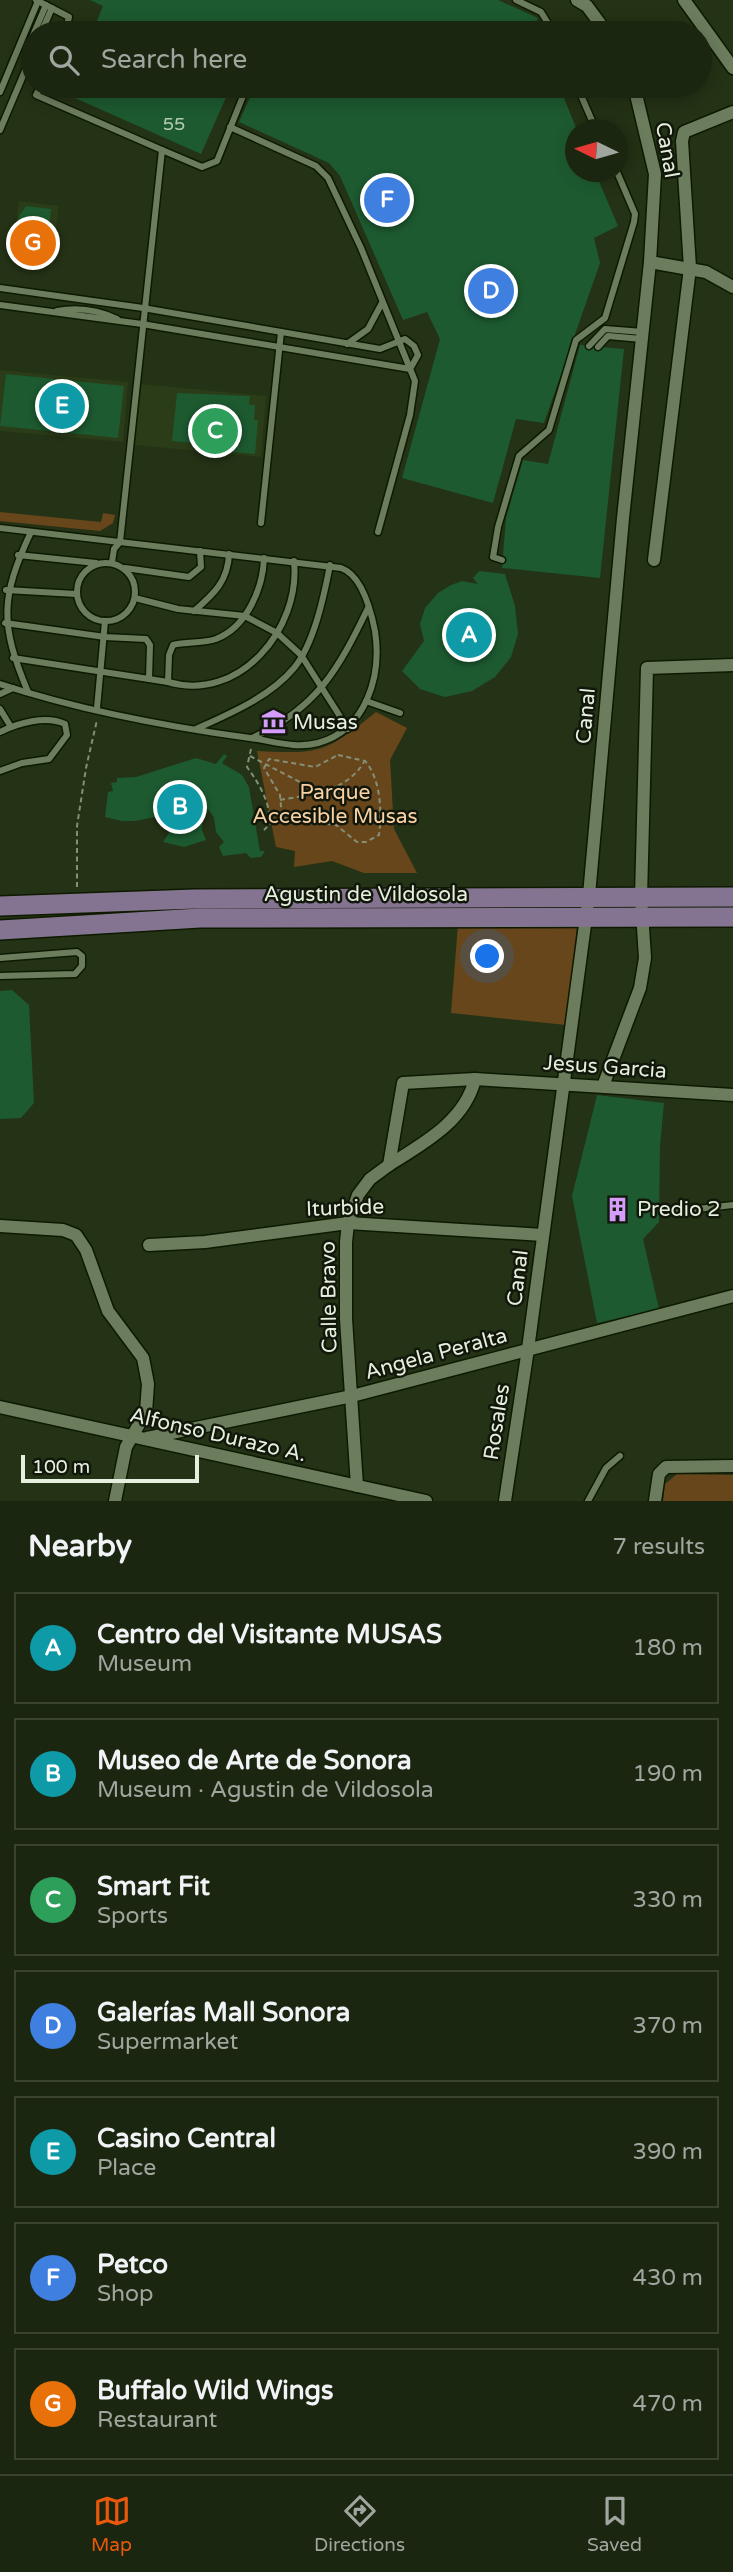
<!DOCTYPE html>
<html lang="en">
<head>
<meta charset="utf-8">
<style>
	body { margin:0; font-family:"Varela Round",sans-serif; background:#242e19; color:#f1f3f6 }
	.compass { position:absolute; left:565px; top:119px; width:63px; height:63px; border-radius:50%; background:#1b2610; box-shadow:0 4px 18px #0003; rotate:275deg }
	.scale { position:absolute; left:21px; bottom:18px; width:178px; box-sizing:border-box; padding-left:7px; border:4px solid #e6efdd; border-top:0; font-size:19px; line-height:24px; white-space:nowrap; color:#e6efdd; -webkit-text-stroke:5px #11180b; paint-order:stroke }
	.you { position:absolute; left:488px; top:957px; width:24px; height:24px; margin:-18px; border:5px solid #fff; border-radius:50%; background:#1a73e8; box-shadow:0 0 0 10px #1a73e833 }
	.badge { display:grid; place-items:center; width:46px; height:46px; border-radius:50%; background:#ea580c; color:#fff; font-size:23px; font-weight:700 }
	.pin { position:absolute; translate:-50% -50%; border:4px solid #fff; box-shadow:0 2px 7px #0006 }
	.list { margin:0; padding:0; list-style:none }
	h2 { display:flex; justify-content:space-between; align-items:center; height:91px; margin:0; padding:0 28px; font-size:30px }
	h2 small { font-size:23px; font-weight:400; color:#a0a59f }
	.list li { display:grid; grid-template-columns:46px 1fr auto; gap:21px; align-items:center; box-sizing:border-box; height:112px; margin:0 14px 14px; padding:0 14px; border:2px solid #394330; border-radius:0px }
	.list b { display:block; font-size:26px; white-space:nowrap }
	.list p { margin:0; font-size:23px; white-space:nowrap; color:#a0a59f }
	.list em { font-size:23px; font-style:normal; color:#a0a59f }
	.icon { flex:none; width:38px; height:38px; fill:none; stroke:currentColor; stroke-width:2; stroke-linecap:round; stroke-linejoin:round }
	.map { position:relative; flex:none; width:733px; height:1501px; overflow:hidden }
	.search { position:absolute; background:#1b2610; box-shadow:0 4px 18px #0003; left:21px; right:21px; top:21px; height:77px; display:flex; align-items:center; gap:18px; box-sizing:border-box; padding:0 24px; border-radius:38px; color:#a0a59f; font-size:26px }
	.sheet { height:973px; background:#1b2610 }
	nav { display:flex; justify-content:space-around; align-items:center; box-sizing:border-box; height:98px; border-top:2px solid #394330; background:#1b2610; font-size:19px; color:#a0a59f }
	nav a { display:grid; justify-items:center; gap:4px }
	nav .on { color:#ea580c }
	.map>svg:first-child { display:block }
	.built { fill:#2b3c18 }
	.green { fill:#68461b }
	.building { fill:#1d5a30 }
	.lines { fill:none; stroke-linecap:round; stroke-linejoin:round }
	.lane-casing { stroke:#0d1a00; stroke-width:9 }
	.street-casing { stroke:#0d1a00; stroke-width:15 }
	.primary-casing { stroke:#0d1a00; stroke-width:22 }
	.path { stroke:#838f77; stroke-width:2; stroke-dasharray:5 3.5; stroke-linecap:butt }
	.lane { stroke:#6c7d5d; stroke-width:6 }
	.street { stroke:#6c7d5d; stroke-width:12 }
	.primary { stroke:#857491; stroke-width:19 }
	.labels { text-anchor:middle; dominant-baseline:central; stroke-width:5; stroke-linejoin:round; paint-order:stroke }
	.number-label { font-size:18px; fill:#b4cab2 }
	.street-label { font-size:21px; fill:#e6efdd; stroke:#11180b }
	.poi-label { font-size:21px; fill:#e6efdd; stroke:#11180b; text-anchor:start }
	.park-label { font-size:21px; fill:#f9d1a3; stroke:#11180b }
</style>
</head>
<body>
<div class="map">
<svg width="733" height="1501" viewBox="0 0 733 1501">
	<rect width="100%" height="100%" fill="#243215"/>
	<g class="built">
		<polygon points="19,201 59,206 51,266 11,261"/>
		<polygon points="0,370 128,382 123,442 0,431"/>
		<polygon points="141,384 266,396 261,457 135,445"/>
	</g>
	<g class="green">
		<polygon points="0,512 101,522 103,513 115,515 113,523 100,531 0,521"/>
		<path d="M376 712 407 728 390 760 394 829 417 873H364L332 861 294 867 295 851 276 847 257 751C322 754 325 753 376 712Z"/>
		<polygon points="458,924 577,927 566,1025 451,1013"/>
		<polygon points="677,1474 733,1475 733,1501 663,1501 665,1484"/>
	</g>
	<g class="building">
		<polygon points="90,0 498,0 538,18 532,33 92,33 103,6"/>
		<polygon points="69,86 231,86 201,154 66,94"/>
		<polygon points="255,86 559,86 577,130 576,172 595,172 618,226 594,238 600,263 544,423 516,419 493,503 402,478 440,339 427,312 403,320 340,176 329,163 239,122"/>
		<polygon points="26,206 51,209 46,260 16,254 19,216"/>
		<polygon points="580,345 624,349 600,578 502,568 506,518 523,460 548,464"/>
		<polygon points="6,374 124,386 118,438 0,426"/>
		<polygon points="177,393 250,396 249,405 255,405 254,420 258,420 255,454 223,451 224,446 172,441"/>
		<polygon points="479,571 505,574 515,606 518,634 511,657 495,677 472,691 445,697 420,689 402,671 424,641 420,624 425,608 438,593 451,585 462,581 478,584 473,578"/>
		<polygon points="224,754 227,756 222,763 242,775 249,787 260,851 265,851 261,857 251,858 246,853 223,856 219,847 224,842 216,832 214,818 209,810 203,811 202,830 206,840 184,847 163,842 184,811 135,821 122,821 105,817 108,792 113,791 111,783 117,782 117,778 136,777 196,758 216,764"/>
		<polygon points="12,990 29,1005 34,1103 21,1118 0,1119 0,991"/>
		<polygon points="597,1095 664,1103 660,1146 659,1222 643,1239 659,1309 597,1323 572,1196"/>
	</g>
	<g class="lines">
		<defs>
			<g id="lane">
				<polyline points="36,0 69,17 65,33"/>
				<polyline points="516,0 541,12 554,33"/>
				<polyline points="34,33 46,5"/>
				<polyline points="41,33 52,8"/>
				<polyline points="26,63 33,35"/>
				<polyline points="41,86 36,95 162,150"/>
				<polyline points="577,86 596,130"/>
				<polyline points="0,92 38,1"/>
				<polyline points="230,127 316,166 328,178 361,248 415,381 410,415 378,532"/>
				<polyline points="0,130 33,52"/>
				<polyline points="0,288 143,308 380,349 405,339 414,346 418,355 410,369"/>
				<polyline points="0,305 142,324 410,369"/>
				<path d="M57 311C78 307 98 310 117 319"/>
				<polyline points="347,344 368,329 382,303"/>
				<polyline points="589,346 605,329 643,332"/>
				<polyline points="598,347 608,336 642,339"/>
				<polyline points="261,523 281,332"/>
				<path d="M0 528 341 568C362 575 371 611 375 631 382 676 366 730 318 743 295 749 273 741 250 738 170 727 76 709 0 684"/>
				<polyline points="18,555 96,563"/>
				<path d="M264 558C263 588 247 627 216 639 202 644 187 641 173 645L169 655 168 682C240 703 301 628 294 561"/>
				<polyline points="502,560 493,557 498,527 519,456 549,430 576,340 605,318 634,222 635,214 617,172"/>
				<polyline points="112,562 114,549 120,542 162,150 202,167 217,161 247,86"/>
				<circle cx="106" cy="592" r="29"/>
				<polyline points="125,568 189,577 201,567 200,551"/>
				<polyline points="6,590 76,594"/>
				<polyline points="135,598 178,609 245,616 277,633 301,655 348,729"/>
				<path d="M194 611C214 594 228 581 229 554"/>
				<polyline points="5,623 105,637 146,639 150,645 149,679 13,658"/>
				<polyline points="149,679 168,682"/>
				<path d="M28 692C0 625 0 598 31 532"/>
				<polyline points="0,694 13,688"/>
				<polyline points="366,701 400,713"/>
				<polyline points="97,708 105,621"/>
				<polyline points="0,709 11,727"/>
				<path d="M196 729C229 714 270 697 294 668 314 644 324 596 330 565"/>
				<path d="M0 732C18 723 46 715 65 724L67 735 49 759 22 763 0 771"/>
				<path d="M252 738C317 708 338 670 368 608"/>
				<polyline points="0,958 77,952 82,956 82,966 75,974 0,976"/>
				<polyline points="670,1212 733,1205"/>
				<polyline points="588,1501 606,1468 620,1456"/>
			</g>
			<g id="street">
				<polyline points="577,0 587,6 607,33"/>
				<polyline points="684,0 733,68"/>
				<polyline points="650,262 706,272 733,287"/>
				<polyline points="654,560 690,268 682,141 684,132 733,112"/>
				<polyline points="603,1086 640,988 645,958 641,897 647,668 733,665"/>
				<path d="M389 1165C424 1143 465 1121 475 1079"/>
				<polyline points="0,1226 63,1230 76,1235 86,1250 108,1311 143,1358 148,1384 146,1412 126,1447 115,1501"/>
				<polyline points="149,1245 205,1242 348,1223 543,1235"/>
				<polyline points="0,1407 426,1501"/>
				<polyline points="147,1438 352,1396 733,1296"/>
				<polyline points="357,1486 346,1319 346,1242 348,1223 358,1195 370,1179 389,1165 403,1083 475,1079 733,1095"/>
				<polyline points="505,1501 528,1349 589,895 623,518 650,262 655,174 634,86"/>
				<polyline points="655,1501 659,1474 666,1467 733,1466"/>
			</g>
			<g id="primary">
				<polyline points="0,906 195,899 733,897"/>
				<polyline points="0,930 200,918 733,917"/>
			</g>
		</defs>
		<use href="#lane" class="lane-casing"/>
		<use href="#street" class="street-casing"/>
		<use href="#primary" class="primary-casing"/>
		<g class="path">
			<path d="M251 749 247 767C260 785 270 802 270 824L264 830"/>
			<path d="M338 755 365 761C381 779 382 813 379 835L366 842H357L336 825 282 818 280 795 264 768 269 759 315 767Z"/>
			<polyline points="250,756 319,792"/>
			<path d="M280 800C312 794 346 792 364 762"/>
			<polyline points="77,887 77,826 86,768 97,720"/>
		</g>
		<use href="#lane" class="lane"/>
		<use href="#street" class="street"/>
		<use href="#primary" class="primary"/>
	</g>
	<defs>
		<symbol id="museum-bare" viewBox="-9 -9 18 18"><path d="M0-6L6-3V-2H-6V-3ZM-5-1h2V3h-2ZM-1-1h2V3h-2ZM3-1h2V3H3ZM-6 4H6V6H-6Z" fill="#d49cfc" stroke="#11180b" stroke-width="2.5" paint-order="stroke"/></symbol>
		<symbol id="building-bare" viewBox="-9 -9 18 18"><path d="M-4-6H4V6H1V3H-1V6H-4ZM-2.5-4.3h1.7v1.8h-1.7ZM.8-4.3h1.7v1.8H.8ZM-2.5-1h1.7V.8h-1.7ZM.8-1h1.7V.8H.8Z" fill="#d49cfc" stroke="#11180b" stroke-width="2.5" paint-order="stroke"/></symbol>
	</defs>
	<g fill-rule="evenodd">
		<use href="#museum-bare" x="256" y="704" width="35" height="35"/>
		<use href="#building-bare" x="600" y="1192" width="35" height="35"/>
	</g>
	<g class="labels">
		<g class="number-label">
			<text x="174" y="124">55</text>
		</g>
		<g class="street-label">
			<text transform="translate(667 150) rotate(80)">Canal</text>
			<text transform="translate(586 716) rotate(-85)">Canal</text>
			<text x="366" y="894">Agustin de Vildosola</text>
			<text transform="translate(605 1067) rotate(4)">Jesus Garcia</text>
			<text transform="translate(345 1208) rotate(-2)">Iturbide</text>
			<text transform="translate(518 1278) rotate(-83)">Canal</text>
			<text transform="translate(329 1297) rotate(-91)">Calle Bravo</text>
			<text transform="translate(436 1354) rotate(-15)">Angela Peralta</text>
			<text transform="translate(497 1422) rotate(-81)">Rosales</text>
			<text transform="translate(218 1435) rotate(13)">Alfonso Durazo A.</text>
		</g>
		<g class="poi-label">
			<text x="293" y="722">Musas</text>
			<text x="637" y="1209">Predio 2</text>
		</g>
		<g class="park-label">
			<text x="335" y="792">Parque<tspan x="335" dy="24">Accesible Musas</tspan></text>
		</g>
	</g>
</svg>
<svg class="compass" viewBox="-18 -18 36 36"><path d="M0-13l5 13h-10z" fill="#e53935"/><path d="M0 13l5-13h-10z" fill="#a0a59f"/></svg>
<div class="scale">100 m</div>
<div class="you"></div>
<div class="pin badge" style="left:469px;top:635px;background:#0f9aa8">A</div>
<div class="pin badge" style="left:180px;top:807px;background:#0f9aa8">B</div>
<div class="pin badge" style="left:215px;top:431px;background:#2e9e5b">C</div>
<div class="pin badge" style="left:491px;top:291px;background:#3f7fe0">D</div>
<div class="pin badge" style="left:62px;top:406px;background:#0f9aa8">E</div>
<div class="pin badge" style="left:387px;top:200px;background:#3f7fe0">F</div>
<div class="pin badge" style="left:33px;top:243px;background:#e8710a">G</div>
<div class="search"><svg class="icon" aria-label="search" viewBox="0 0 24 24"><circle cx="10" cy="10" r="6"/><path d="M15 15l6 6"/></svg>Search here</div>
</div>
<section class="sheet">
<h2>Nearby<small>7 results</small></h2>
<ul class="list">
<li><span class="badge" style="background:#0f9aa8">A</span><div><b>Centro del Visitante MUSAS</b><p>Museum</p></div><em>180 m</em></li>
<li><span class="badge" style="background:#0f9aa8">B</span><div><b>Museo de Arte de Sonora</b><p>Museum · Agustin de Vildosola</p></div><em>190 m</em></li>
<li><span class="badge" style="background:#2e9e5b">C</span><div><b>Smart Fit</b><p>Sports</p></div><em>330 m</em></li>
<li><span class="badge" style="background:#3f7fe0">D</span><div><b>Galerías Mall Sonora</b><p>Supermarket</p></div><em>370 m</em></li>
<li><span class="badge" style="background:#0f9aa8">E</span><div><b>Casino Central</b><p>Place</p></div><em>390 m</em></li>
<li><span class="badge" style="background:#3f7fe0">F</span><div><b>Petco</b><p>Shop</p></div><em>430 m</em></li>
<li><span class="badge" style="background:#e8710a">G</span><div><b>Buffalo Wild Wings</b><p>Restaurant</p></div><em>470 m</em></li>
</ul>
</section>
<nav>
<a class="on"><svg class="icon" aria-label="map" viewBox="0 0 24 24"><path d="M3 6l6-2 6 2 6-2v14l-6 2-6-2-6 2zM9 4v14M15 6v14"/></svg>Map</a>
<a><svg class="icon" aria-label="directions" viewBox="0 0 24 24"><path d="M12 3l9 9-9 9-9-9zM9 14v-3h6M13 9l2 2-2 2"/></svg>Directions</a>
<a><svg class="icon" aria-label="saved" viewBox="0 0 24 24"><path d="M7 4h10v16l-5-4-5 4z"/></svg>Saved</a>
</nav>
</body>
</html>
